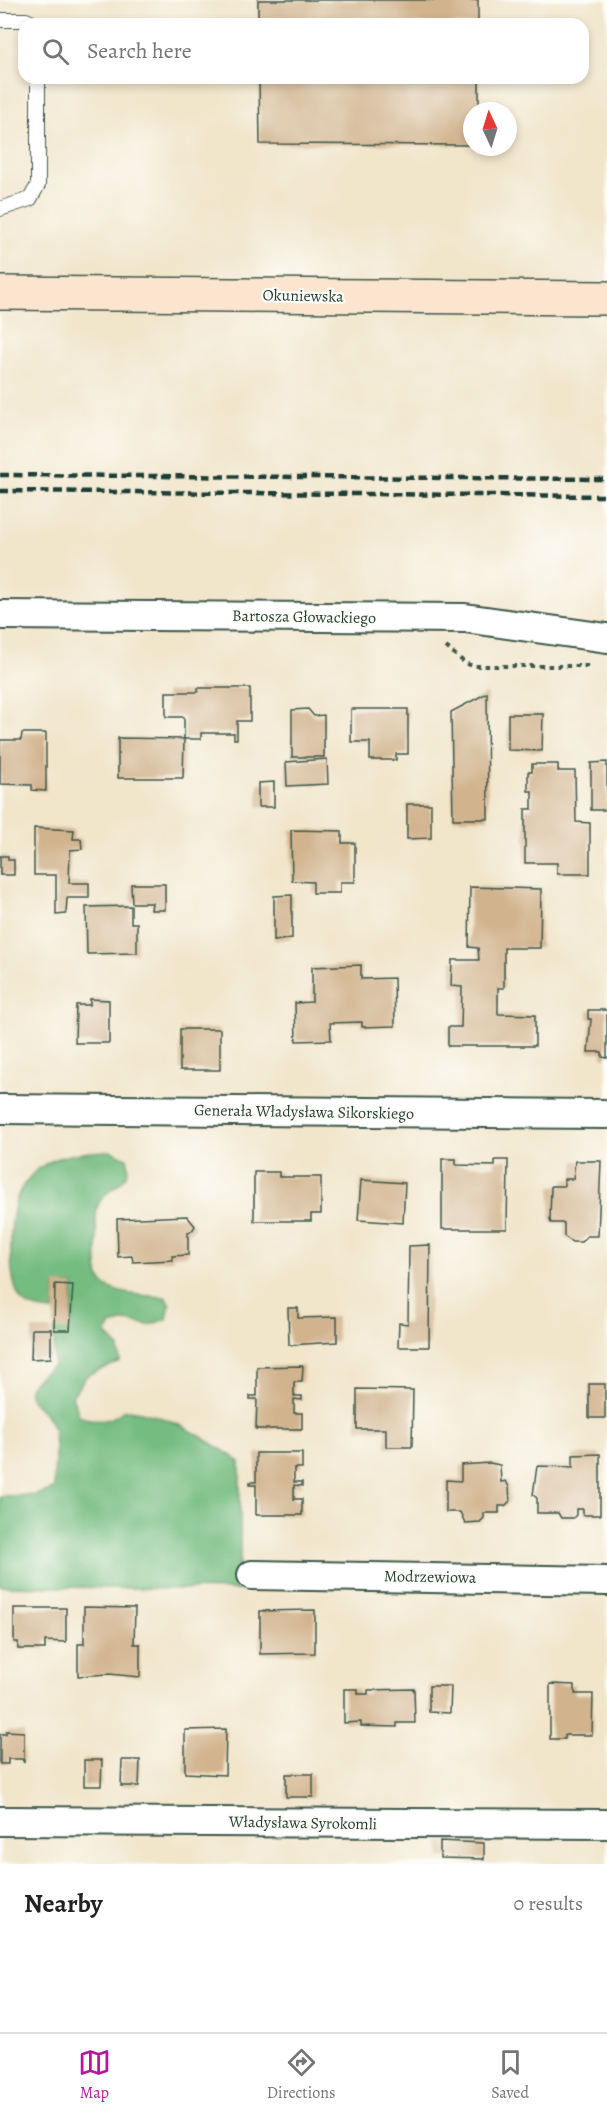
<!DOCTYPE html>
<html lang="en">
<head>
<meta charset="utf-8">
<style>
	body { margin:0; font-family:Alegreya,serif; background:#f6f6f6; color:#202124 }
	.compass { position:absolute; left:463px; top:102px; width:54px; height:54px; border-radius:50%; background:#fff; box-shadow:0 3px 9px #0003; rotate:356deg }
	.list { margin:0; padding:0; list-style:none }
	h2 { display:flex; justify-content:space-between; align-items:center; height:78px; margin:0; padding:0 24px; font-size:26px }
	h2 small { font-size:20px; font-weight:400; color:#757577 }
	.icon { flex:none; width:33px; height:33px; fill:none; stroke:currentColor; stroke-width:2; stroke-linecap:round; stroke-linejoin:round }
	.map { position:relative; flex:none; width:607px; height:1864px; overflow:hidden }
	.search { position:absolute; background:#fff; box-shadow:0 3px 9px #0003; left:18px; right:18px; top:18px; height:66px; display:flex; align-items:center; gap:15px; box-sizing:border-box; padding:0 21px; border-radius:18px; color:#757577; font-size:22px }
	.sheet { height:168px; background:#fff }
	nav { display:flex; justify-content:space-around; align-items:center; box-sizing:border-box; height:84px; border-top:2px solid #e0e0e0; background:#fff; font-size:16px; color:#757577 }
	nav a { display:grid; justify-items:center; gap:3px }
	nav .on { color:#b5179e }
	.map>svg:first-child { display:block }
	.forest { fill:#75bc80; stroke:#4a7c5a; stroke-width:1.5 }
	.building { fill:#d1b48e }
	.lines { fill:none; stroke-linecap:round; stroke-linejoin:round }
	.lane-casing { stroke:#3e564a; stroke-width:16 }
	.street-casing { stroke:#3e564a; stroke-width:32 }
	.secondary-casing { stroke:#3e564a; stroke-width:36 }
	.path { stroke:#3e564a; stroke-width:4; stroke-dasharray:4.5 4.5; stroke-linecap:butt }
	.lane { stroke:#fff; stroke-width:14 }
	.street { stroke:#fff; stroke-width:28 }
	.secondary { stroke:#fce5cf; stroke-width:33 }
	.rail { stroke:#1f3d34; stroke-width:4.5; stroke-dasharray:9 4.5; stroke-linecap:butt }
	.labels { text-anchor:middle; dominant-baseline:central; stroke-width:4.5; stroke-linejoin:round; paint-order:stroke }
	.street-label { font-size:16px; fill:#1f3d34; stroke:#fdfcf7 }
</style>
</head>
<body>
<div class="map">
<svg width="607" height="1864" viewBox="0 0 607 1864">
	<rect width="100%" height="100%" fill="#fdfcf7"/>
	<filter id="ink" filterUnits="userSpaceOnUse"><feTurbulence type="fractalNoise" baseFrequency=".0167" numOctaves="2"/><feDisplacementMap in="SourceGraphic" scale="12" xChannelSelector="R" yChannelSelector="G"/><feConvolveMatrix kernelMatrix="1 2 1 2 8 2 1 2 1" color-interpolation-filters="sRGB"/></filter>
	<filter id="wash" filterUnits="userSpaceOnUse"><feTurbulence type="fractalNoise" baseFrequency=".008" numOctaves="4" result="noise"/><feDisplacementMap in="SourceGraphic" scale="24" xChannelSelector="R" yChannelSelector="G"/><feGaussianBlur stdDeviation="1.35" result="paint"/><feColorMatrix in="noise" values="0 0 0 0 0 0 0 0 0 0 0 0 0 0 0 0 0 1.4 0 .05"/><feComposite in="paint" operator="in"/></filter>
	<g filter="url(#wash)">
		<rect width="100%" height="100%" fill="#f1e5ca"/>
		<path class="forest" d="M111 1151 127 1158C134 1184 110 1184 100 1201 93 1212 97 1230 97 1242 97 1254 95 1268 100 1279 106 1295 149 1296 165 1297L170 1304 167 1319 149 1325 126 1321 110 1325 107 1335 119 1348 120 1362 87 1375 72 1396 79 1415C96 1423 109 1423 124 1410 166 1412 206 1438 240 1462V1590L0 1586V1496L36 1495 54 1489C54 1471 56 1450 54 1432 48 1399 0 1400 54 1366V1330L72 1321 73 1285H55L54 1311C43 1310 33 1310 24 1303 6 1286 10 1226 15 1204 18 1192 27 1178 37 1170 56 1153 87 1152 111 1151Z"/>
		<g id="blocks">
			<g class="building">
				<rect x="258" y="0" width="220" height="24"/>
				<polygon points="259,78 479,78 479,111 472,111 472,145 260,144"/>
				<polygon points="198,688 250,688 250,721 237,721 237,739 234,739 234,733 201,733 201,739 184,739 183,778 118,778 118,738 184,739 184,717 166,717 166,692 198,692"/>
				<polygon points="487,693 488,819 453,819 451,712"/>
				<polygon points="308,709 314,716 324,715 324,757 292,757 292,710"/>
				<polygon points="351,709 408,709 408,754 396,754 396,760 370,760 370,742 351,742"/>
				<polygon points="508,714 543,714 542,751 508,750"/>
				<polygon points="22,733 46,733 46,791 32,790 32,785 0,784 0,740 21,740"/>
				<polygon points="327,759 328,784 287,786 286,762"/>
				<polygon points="607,762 607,810 591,810 591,763"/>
				<polygon points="532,764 558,764 558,771 575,771 576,822 590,823 590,874 557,874 557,863 525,863 525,809 532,809 532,791 528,791 528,772 532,772"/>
				<polygon points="274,782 274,807 258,807 258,783"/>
				<polygon points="407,804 431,804 431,838 407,839"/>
				<polygon points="34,828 74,830 73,839 81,839 82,849 70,850 69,883 89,883 89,898 67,898 66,914 56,915 56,875 34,875"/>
				<polygon points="291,830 342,831 342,843 355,843 355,882 340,882 340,893 313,893 313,882 292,881"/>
				<polygon points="0,856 8,856 8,860 14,860 14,875 0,875"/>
				<polygon points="131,884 165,884 165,910 151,910 152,903 132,903"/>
				<polygon points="470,887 541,889 540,948 504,948 504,988 498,988 498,1014 535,1015 535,1046 448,1046 448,1027 461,1027 462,987 451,986 452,960 479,960 478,948 469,947"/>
				<polygon points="292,895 292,938 274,941 274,896"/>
				<polygon points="131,906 131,923 137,923 137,953 87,954 86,907"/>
				<polygon points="361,965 361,979 394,978 395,1026 362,1027 362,1022 330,1023 331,1040 296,1041 295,1003 312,1002 312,967"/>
				<polygon points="90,999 109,1000 109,1043 75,1043 76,1005 90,1005"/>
				<polygon points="588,1010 607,1010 607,1058 602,1057 602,1052 588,1052 591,1019 588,1019"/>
				<rect x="180" y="1029" width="40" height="41"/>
				<polygon points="442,1159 456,1159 456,1165 495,1166 495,1160 508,1160 507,1229 442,1229"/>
				<polygon points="575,1161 601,1161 598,1236 587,1236 581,1242 572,1242 564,1236 564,1223 551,1223 550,1220 551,1186 564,1186 564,1179 573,1179"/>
				<polygon points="254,1172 279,1172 279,1177 321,1177 321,1214 311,1214 311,1221 254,1221"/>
				<polygon points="361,1180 405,1183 403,1223 358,1220"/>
				<polygon points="187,1216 195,1226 192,1231 188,1233 188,1255 172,1256 173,1260 133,1262 132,1256 118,1257 117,1219"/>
				<polygon points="430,1245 429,1347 398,1347 399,1323 408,1324 409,1246"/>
				<polygon points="55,1284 73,1285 70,1330 54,1330"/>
				<polygon points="288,1308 298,1308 298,1318 337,1317 337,1342 289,1345"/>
				<polygon points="32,1329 51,1329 51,1358 31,1359"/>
				<polygon points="303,1366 302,1382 294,1382 294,1396 302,1396 302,1400 294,1399 294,1413 302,1413 302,1429 256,1429 257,1399 250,1399 250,1396 257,1396 257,1367"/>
				<rect x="589" y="1384" width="16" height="34"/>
				<polygon points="357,1389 413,1390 412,1447 386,1447 386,1429 357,1429"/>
				<polygon points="256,1453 302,1453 302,1468 294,1468 294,1482 302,1482 302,1486 294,1485 294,1499 302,1499 302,1515 256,1515 256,1485 250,1485 250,1482 256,1482"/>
				<polygon points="600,1454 600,1515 583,1515 583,1509 576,1509 576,1515 573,1518 561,1518 558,1513 537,1513 537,1498 533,1495 537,1466 573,1467 573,1455"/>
				<polygon points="490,1463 500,1465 501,1482 506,1481 509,1487 510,1501 505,1506 499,1506 499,1513 484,1513 484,1518 480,1522 465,1523 460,1512 446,1512 446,1480 461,1481 461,1465"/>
				<polygon points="84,1607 135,1608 134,1644 140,1644 140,1677 109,1674 78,1676 78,1644 84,1644"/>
				<polygon points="14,1608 66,1608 66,1642 45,1641 45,1649 18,1649 18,1642 14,1642"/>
				<polygon points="315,1610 315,1653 260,1654 260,1611"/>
				<polygon points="550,1684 575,1685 575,1694 593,1694 592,1735 565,1735 565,1739 550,1739"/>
				<polygon points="429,1686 451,1686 450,1713 429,1712"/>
				<polygon points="344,1689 358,1689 358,1694 368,1694 368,1690 414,1689 415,1723 397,1723 397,1727 361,1726 361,1722 344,1723"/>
				<polygon points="226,1729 225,1775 185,1773 185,1730"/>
				<polygon points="6,1731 24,1732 24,1763 22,1759 8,1759 8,1764 0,1764 0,1734 6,1734"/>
				<polygon points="84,1760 102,1760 101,1786 84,1786"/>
				<polygon points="122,1760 140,1760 139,1786 121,1786"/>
				<rect x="286" y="1774" width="27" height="23"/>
				<polygon points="440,1841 484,1843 484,1859 440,1858"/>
			</g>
		</g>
	</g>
	<g filter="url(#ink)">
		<use href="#blocks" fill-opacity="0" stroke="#3e564a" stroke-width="1.5"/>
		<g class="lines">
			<defs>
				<g id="lane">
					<polyline points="0,20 26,20 35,24"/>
					<polyline points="0,209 30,199 38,185 38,78"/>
				</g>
				<g id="street">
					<polyline points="0,615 465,618 607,638"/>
					<polyline points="0,1109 607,1114"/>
					<polyline points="252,1575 607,1581"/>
					<polyline points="0,1821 607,1824"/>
				</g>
				<polyline id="secondary" points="0,293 607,298"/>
			</defs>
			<use href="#lane" class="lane-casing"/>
			<use href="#street" class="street-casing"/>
			<use href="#secondary" class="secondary-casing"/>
			<polyline class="path" points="446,647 465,663 473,666 591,666"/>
			<use href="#lane" class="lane"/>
			<use href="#street" class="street"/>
			<use href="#secondary" class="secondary"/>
			<g class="rail">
				<polyline points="0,475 607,479"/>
				<polyline points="0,491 607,496"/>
			</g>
		</g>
	</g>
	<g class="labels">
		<g class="street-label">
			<text transform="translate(303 296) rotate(1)">Okuniewska</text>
			<text transform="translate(304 617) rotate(1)">Bartosza Głowackiego</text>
			<text transform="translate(304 1112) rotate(1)">Generała Władysława Sikorskiego</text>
			<text transform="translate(430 1577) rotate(1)">Modrzewiowa</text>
			<text transform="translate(303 1823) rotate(1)">Władysława Syrokomli</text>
		</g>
	</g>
</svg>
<svg class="compass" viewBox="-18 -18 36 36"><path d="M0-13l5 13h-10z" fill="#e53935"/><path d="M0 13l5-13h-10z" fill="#757577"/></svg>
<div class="search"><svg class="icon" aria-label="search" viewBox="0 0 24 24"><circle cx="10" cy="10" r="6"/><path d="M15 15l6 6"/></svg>Search here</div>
</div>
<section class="sheet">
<h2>Nearby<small>0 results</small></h2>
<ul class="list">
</ul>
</section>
<nav>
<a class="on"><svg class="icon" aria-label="map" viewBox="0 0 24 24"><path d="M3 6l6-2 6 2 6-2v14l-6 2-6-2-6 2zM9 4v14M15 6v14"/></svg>Map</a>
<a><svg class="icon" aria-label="directions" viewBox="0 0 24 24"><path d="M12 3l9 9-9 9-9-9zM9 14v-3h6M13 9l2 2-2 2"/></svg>Directions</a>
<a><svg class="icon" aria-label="saved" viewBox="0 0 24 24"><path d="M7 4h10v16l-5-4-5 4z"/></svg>Saved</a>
</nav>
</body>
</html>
